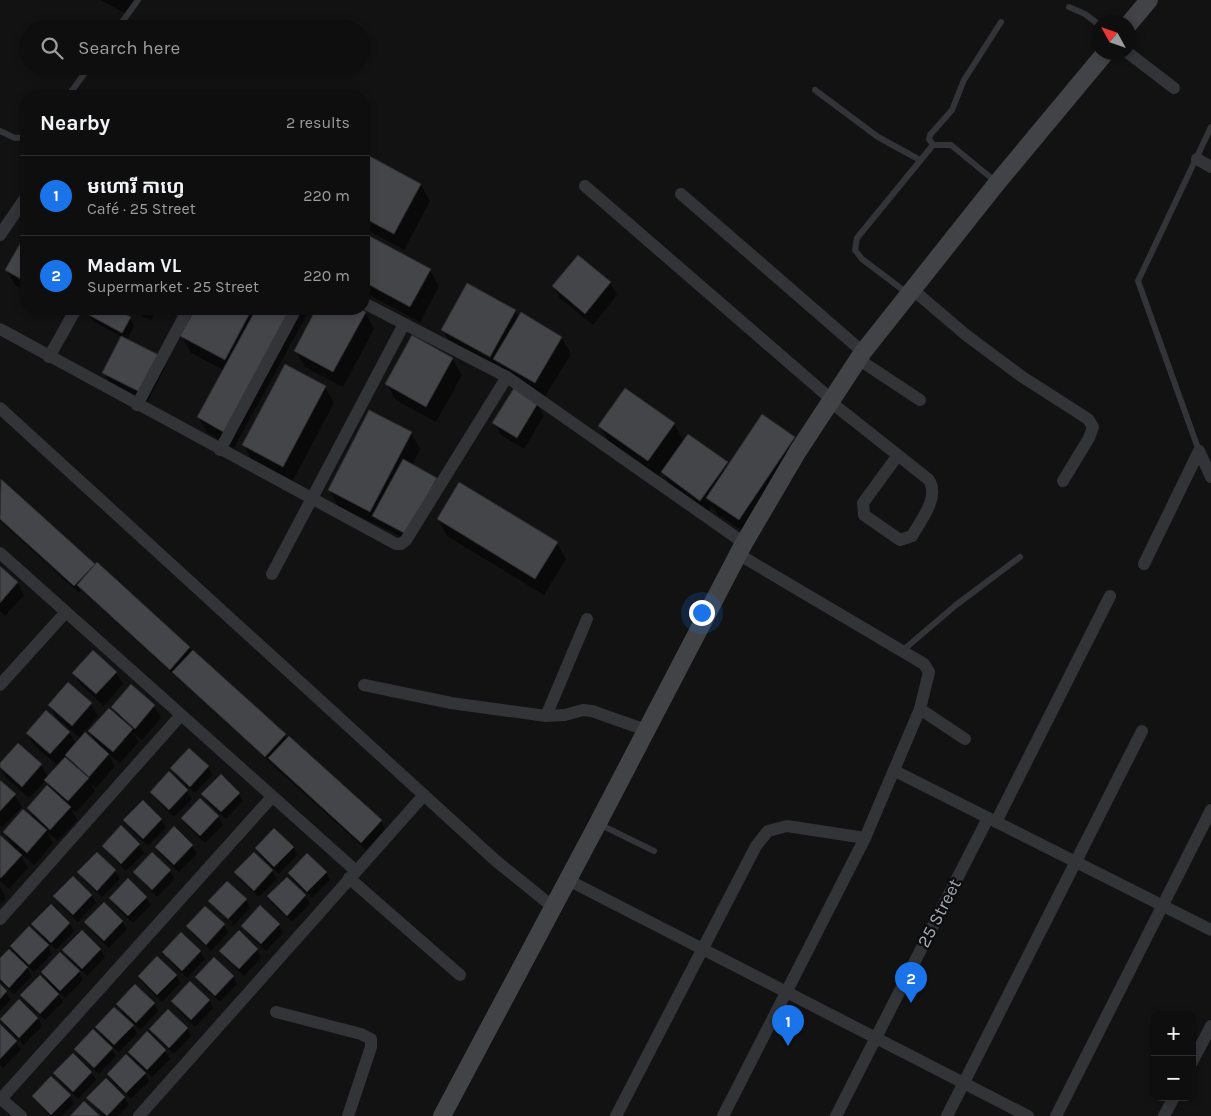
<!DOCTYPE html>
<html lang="en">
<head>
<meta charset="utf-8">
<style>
	body { margin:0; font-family:Karla,"Noto Sans Khmer",sans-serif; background:#171717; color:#f1f3f6 }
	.controls { position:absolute; right:15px; bottom:15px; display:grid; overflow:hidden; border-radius:10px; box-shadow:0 2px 8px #0003 }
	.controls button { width:45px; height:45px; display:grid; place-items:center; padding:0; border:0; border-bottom:1px solid #2e2e2e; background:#0e0e0e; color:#f1f3f6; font:25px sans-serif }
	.compass { position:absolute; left:1091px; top:15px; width:45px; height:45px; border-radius:50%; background:#0e0e0e; box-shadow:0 2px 8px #0003; rotate:310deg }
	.you { position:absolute; left:701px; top:612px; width:18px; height:18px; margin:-12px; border:4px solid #fff; border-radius:50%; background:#1a73e8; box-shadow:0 0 0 8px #1a73e833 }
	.badge { display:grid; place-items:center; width:32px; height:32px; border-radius:50%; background:#1a73e8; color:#fff; font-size:16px; font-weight:700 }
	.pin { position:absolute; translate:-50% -41px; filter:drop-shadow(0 1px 2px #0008) }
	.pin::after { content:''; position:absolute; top:26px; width:18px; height:15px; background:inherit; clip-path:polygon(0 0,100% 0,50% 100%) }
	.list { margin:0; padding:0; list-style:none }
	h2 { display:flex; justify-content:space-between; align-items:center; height:65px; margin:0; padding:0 20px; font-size:21px }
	h2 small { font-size:16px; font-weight:400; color:#9b9c9e }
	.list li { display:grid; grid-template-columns:32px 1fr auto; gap:15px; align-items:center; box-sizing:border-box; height:80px; padding:0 20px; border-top:1px solid #2e2e2e }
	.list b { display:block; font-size:19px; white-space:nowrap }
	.list p { margin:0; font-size:16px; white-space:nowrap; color:#9b9c9e }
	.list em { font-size:16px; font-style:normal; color:#9b9c9e }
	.icon { flex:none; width:28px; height:28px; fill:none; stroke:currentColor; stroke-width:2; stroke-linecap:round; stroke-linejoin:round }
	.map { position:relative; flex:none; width:1211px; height:1116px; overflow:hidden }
	.search { position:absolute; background:#0e0e0e; box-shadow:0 2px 8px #0003; left:20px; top:20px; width:350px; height:55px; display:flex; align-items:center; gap:12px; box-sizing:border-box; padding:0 18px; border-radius:28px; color:#9b9c9e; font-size:19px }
	.panel { position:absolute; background:#0e0e0e; box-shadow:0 2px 8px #0003; left:20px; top:90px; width:350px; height:225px; border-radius:20px }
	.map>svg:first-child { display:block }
	.shadow { fill:#0007; fill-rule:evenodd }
	.building { fill:#444548; stroke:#2c2c2f }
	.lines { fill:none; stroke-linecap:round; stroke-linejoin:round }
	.lane { stroke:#333438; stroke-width:6 }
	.street { stroke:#333438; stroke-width:12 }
	.secondary { stroke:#414347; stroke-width:18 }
	.labels { text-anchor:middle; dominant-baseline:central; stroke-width:5; stroke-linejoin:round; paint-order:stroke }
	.street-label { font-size:18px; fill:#a5aab2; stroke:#0d0d0e }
</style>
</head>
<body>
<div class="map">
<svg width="1211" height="1116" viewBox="0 0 1211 1116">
	<rect width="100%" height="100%" fill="#121213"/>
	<g class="shadow">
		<polygon points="100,0 134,0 127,14"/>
		<polygon points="364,154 421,185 430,201 404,250 364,228"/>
		<polygon points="364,235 430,270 439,286 420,322 364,292"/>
		<polygon points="26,236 26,292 16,286 6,270"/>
		<polygon points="578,256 610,283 617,295 593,325 560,298 553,286"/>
		<polygon points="467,285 515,311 519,318 561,337 571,354 544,398 452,346 443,330"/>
		<polygon points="91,309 112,309 130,318 134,326 127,340 158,356 165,368 147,403 111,385 104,373 122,337 93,321 88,314"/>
		<polygon points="128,309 157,309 151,320"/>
		<polygon points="197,309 310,309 234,448 208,433 198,417 224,370 191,353 182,336"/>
		<polygon points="318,309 358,309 365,312 374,329 343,387 305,367 295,350"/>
		<polygon points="452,359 462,375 436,422 396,400 387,384"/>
		<polygon points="325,387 334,403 292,482 253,462 244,445"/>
		<polygon points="537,404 544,416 524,449 501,435 494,423"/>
		<polygon points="674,424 684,441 729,466 794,437 804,454 749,535 717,514 712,506 708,512 669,484 662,471 658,476 609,442 600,426"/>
		<polygon points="411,433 420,449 412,466 410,541 338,506 329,490"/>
		<polygon points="2,480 95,567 98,564 287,739 289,737 381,821 385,829 366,850 81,590 79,593 0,521"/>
		<polygon points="438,519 557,543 566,559 544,595 447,536"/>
		<polygon points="0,567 18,583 24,595 5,616 0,611"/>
		<polygon points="116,672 123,684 104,706 81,685 74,673"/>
		<path d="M69 684 91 704 98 716 84 732 97 745 90 731 118 717 112 707 132 686 154 706 161 718 142 740 133 732 139 742 120 763 107 753 115 766 96 788 90 783 95 791 76 812 71 809 77 820 58 841 47 832 53 843 34 865 18 851 28 868 9 889 0 881V837L14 849 4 832 35 820 28 808 52 791 46 780 29 798 6 778 0 765 18 744 41 765 48 777 58 766 34 745 27 733 69 732 76 744 81 739 56 717 49 705ZM66 755 71 763H70L64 758Z"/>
		<polygon points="189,750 208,767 212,775 195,793 176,776 172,768"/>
		<polygon points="169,773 187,791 192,799 174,817 156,800 151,792"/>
		<polygon points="0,782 15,795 22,807 2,828 0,826"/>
		<polygon points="239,793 243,801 226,819 207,802 203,794"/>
		<polygon points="200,799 218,817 223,825 205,843 187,826 182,818"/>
		<polygon points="143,802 161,820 166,828 148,846 129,828 125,821"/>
		<polygon points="121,827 139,845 144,853 126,871 108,853 103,846"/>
		<polygon points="174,828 192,846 197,854 179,872 160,854 156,847"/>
		<polygon points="293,847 297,855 279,874 261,856 256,848"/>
		<polygon points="97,853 115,871 120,879 102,897 83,880 79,872"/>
		<polygon points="152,853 170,871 175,879 157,897 139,879 134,872"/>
		<polygon points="254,854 272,871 277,879 259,897 240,880 236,872"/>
		<polygon points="326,872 330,880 312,898 294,881 289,873"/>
		<polygon points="287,878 305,896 310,904 292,922 273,904 269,897"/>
		<polygon points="0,887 6,898 0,904"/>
		<polygon points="91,895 96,903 78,922 59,904 55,896"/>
		<polygon points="146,897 151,905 133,923 115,906 110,898"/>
		<path d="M246 900 250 908 233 926 214 908 210 901ZM214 904 233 923 231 925 214 908Z"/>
		<polygon points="122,921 127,929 109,948 90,930 86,922"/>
		<polygon points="69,923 74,931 56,950 37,932 33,924"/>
		<polygon points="224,925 228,933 211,951 192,934 188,926"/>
		<polygon points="279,925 283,933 266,951 247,933 243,926"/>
		<polygon points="48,946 52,954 34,972 25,964 32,976 14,994 0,981 0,960 19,959 12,947"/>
		<polygon points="100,949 105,957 87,976 68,958 64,950"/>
		<polygon points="257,950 261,958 244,976 225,958 221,951"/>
		<polygon points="200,951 205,959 187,978 168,960 164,952"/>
		<polygon points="79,972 83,980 65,998 56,990 63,1002 45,1020 26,1003 22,995 50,985 43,973"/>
		<polygon points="176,975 180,983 162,1002 144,984 140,976"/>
		<polygon points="233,976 237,984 220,1002 201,985 197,977"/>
		<polygon points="0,986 11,1000 0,1011"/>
		<polygon points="209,1000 213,1008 195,1027 177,1009 173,1001"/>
		<polygon points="118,1004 154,1004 158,1011 140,1030 122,1012"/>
		<polygon points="38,1018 42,1026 24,1045 6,1027 1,1019"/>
		<polygon points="0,1026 16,1042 21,1049 3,1068 0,1065"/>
		<polygon points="133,1026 137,1034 119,1052 109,1044 116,1056 99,1074 80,1057 76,1049 103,1039 96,1027"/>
		<polygon points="187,1028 191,1036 174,1054 155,1037 151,1029"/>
		<polygon points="147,1033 165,1051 170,1059 152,1077 142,1068 149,1081 131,1099 113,1082 108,1074 136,1064 129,1052"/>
		<polygon points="91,1072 96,1080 78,1099 59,1081 55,1073"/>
		<polygon points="33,1096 70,1096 74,1104 62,1116 50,1116"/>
		<polygon points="124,1097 129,1105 118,1116 103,1116 88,1098"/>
	</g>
	<g class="building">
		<polygon points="364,153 421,184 394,234 364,218"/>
		<polygon points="26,233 26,282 5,270"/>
		<polygon points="364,233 431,269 410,307 364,282"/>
		<polygon points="578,255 611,282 585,314 552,286"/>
		<polygon points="467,283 516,310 490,357 441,330"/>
		<polygon points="89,309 115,309 131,317 122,333 87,314"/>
		<polygon points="195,309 252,309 225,360 180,336"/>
		<polygon points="256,309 292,309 225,433 197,417"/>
		<polygon points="316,309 360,309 366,312 333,372 294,351"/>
		<polygon points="521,312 562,337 535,383 493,359"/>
		<polygon points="412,335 453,358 426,407 385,384"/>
		<polygon points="121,336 159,355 140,392 102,373"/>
		<polygon points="285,364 326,386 283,467 242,445"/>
		<polygon points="514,388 538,403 517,438 492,423"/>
		<polygon points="625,388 675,423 648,461 598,426"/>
		<polygon points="369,410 412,432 370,512 328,490"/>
		<polygon points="762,414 795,437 739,520 706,498"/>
		<polygon points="688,434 728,462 700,501 661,472"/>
		<polygon points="403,459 437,478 406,534 372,516"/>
		<polygon points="1,479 95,564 74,586 0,519"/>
		<polygon points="459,482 558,542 535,579 437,519"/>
		<polygon points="97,562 190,647 170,670 77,585"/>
		<polygon points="0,566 18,582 0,603"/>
		<polygon points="93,650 117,672 96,694 72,673"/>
		<polygon points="193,650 286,734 265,757 172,672"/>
		<polygon points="68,682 92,703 72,726 48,705"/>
		<polygon points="131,684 155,705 135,729 111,707"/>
		<polygon points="109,708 133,729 113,752 88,731"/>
		<polygon points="46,710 70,732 50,754 26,733"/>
		<polygon points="85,732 109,754 89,777 65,755"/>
		<polygon points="289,736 382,820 361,843 268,758"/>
		<polygon points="18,743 42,764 22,787 0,767 0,763"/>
		<polygon points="189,748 209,766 190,787 170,768"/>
		<polygon points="65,757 89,778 68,801 44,780"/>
		<polygon points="169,771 188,790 169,810 150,792"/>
		<polygon points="221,774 240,793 221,812 201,794"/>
		<polygon points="0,780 16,794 0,811"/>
		<polygon points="47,785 71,807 50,830 27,808"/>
		<polygon points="200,798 219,816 200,836 181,818"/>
		<polygon points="143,800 162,819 143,839 123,820"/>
		<polygon points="23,809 47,830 27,853 3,832"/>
		<polygon points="121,825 140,844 121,864 102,846"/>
		<polygon points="174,826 193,845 174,865 155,847"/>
		<polygon points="274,828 294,847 274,867 255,848"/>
		<polygon points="0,835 22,855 1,878 0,877"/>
		<polygon points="97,852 116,870 97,891 77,872"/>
		<polygon points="152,852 171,870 152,890 133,872"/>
		<polygon points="254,852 273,870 254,891 234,872"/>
		<polygon points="307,853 327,872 307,892 288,873"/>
		<polygon points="73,876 92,895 73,915 53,896"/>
		<polygon points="287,877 306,895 287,916 267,896"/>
		<polygon points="128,878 147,897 128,916 109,898"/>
		<polygon points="227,881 247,899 228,919 208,901"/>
		<polygon points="104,902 123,921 104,941 84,922"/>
		<polygon points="51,904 70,923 51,943 31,924"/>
		<polygon points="260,905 280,924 261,944 241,926"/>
		<polygon points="205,906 225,924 206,945 186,926"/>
		<polygon points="29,926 49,945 29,965 10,946"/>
		<polygon points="82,930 101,949 82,969 62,950"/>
		<polygon points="239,930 258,949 239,969 219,951"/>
		<polygon points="181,932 201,951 182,971 162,952"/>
		<polygon points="9,949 28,967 9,988 0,979 0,958"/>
		<polygon points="60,952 80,971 60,991 41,972"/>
		<polygon points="157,956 177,975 157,995 138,976"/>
		<polygon points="214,957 234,976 215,996 195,977"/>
		<polygon points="40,975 59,994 40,1014 20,995"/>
		<polygon points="190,981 210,1000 191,1020 171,1001"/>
		<polygon points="0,984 7,991 0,999"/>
		<polygon points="135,984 155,1003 136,1023 116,1004"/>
		<polygon points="19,999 38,1018 19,1038 0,1019"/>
		<polygon points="114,1007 134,1025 114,1045 95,1027"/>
		<polygon points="168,1009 188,1028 169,1048 149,1029"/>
		<polygon points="0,1024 17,1041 0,1059"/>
		<polygon points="93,1029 113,1048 94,1068 74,1049"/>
		<polygon points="147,1031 166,1050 147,1070 128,1052"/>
		<polygon points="73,1053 92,1072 73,1092 53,1073"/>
		<polygon points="126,1054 146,1073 126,1093 107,1074"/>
		<polygon points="51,1076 71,1095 51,1115 32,1096"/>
		<polygon points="106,1078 125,1097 107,1116 86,1098"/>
		<polygon points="84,1101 100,1116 70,1116"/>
	</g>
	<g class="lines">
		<g class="lane">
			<polyline points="1069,7 1085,14 1098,24"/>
			<polyline points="117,29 138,0"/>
			<polyline points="815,90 878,137 920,160"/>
			<polyline points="68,96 90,66"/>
			<polyline points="0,131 15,138 26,137"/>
			<polyline points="933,145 929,139 930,135 952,110 964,80 1001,22"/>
			<polyline points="907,293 862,259 855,250 857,238 933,145 951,145 995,181"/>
			<polyline points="1199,451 1138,281 1211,127"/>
			<polyline points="902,651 956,605 1020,557"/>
			<polyline points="599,824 654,851"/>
		</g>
		<g class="street">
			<polyline points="1127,52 1174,88"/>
			<polyline points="1197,159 1211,167"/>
			<path d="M585 186 831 399 837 407 928 479C941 496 921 520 912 536L900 540 864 515 863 503 898 455"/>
			<polyline points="681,194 863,352"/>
			<polyline points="0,235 26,197"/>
			<polyline points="912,289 966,335 1021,376 1088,419 1093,427 1089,438 1063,481"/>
			<polyline points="364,303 507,377 744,543"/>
			<polyline points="0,329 396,544 401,544 406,540 507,377"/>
			<polyline points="49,357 76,309"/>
			<polyline points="858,359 920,400"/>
			<polyline points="137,405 188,309"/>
			<polyline points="0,408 495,860 553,907"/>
			<polyline points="220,450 296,309"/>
			<polyline points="1199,451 1211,477"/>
			<polyline points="0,553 356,871"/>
			<polyline points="1144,564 1199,451"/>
			<polyline points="272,574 404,324"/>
			<polyline points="0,685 66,612"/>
			<polyline points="364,685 451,703 546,716 565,715 583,710 592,711 646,730"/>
			<polyline points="920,709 965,739"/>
			<polyline points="546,716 587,619"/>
			<polyline points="895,771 1211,930"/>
			<polyline points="996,822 1110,596"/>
			<polyline points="349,878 460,975"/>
			<polyline points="568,880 1028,1116"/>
			<polyline points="0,919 181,715"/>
			<polyline points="276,1012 361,1034 371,1039 371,1047 348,1116"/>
			<polyline points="1192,1062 1211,1026"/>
			<polyline points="0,1098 21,1116"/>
			<polyline points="0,1100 272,797"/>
			<polyline points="139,1116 424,795"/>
			<polyline points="616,1116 756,846 768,831 787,826 865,838"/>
			<polyline points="723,1116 865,838 920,709 929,672 924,664 902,651 738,554"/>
			<polyline points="836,1116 988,818"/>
			<polyline points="947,1116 1142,731"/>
			<polyline points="1056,1116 1211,810"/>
			<polyline points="1164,1116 1174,1097"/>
		</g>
		<g class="secondary">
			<polyline points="1128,25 1149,0"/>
			<polyline points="442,1116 598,823 744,543 798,451 863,352 997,183 1106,52"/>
		</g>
	</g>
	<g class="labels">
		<g class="street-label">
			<text transform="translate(939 913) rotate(-63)">25 Street</text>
		</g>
	</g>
</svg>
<div class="controls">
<button>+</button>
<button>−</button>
</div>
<svg class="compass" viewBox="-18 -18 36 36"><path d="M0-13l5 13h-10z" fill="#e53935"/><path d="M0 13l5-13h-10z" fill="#9b9c9e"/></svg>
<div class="you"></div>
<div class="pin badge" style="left:788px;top:1046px">1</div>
<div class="pin badge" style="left:911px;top:1003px">2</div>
<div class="search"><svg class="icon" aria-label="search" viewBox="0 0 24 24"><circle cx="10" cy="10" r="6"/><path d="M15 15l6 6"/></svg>Search here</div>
<section class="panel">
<h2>Nearby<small>2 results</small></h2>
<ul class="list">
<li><span class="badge">1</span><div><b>មហោរី កាហ្វេ</b><p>Café · 25 Street</p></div><em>220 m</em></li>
<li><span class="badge">2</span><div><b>Madam VL</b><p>Supermarket · 25 Street</p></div><em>220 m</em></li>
</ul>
</section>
</div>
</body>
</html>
